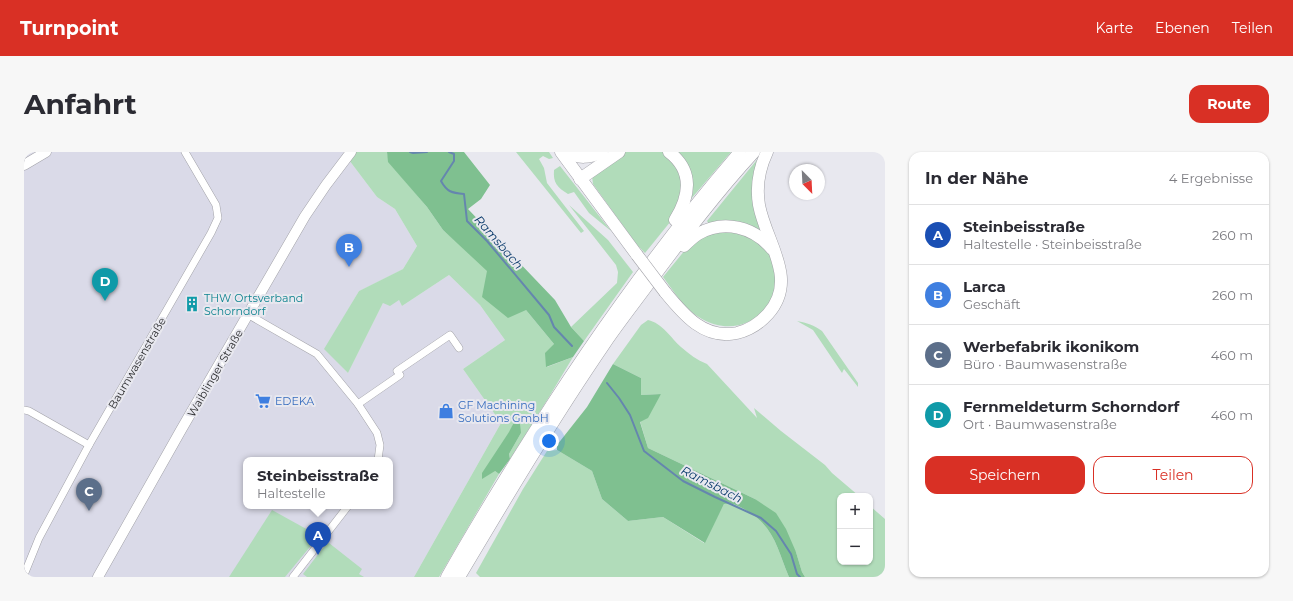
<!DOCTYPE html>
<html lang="de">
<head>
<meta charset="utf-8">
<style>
	body { margin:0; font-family:Montserrat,sans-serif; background:#f7f7f7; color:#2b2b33 }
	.controls { position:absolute; right:12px; bottom:12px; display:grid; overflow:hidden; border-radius:8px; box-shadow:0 1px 3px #0004 }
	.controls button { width:36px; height:36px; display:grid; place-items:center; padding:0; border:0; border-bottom:1px solid #e1e1e2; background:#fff; color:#2b2b33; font:20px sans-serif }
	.compass { position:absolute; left:765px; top:12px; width:36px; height:36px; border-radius:50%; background:#fff; box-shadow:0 1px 3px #0004; rotate:156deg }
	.you { position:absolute; left:525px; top:289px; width:14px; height:14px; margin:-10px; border:3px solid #fff; border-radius:50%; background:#1a73e8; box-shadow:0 0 0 6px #1a73e833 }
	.badge { display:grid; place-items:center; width:26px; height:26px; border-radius:50%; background:#d93025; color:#fff; font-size:13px; font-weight:700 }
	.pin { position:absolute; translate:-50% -33px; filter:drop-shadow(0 1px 2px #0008) }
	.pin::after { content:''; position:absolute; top:21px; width:14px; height:12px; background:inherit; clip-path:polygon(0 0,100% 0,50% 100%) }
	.popup { position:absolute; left:219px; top:305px; width:150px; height:52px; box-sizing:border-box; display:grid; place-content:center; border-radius:8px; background:#fff; filter:drop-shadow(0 1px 3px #0005); font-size:13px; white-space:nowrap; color:#7c7c81 }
	.popup b { font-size:15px; color:#2b2b33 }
	.popup::after { content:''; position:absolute; left:50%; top:100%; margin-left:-8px; border:8px solid transparent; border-top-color:#fff }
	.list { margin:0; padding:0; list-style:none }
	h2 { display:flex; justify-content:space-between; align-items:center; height:52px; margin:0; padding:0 16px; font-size:17px }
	h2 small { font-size:13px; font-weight:400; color:#7c7c81 }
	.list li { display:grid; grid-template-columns:26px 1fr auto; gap:12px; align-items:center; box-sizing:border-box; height:60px; padding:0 16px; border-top:1px solid #e1e1e2 }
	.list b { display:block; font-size:15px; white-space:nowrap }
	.list p { margin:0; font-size:13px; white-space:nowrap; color:#7c7c81 }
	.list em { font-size:13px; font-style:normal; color:#7c7c81 }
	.actions { display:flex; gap:8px; padding:12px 16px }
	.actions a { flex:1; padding:9px 0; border:1px solid #d93025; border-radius:12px; text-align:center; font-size:14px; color:#d93025 }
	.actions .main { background:#d93025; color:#fff }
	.map { position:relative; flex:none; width:861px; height:425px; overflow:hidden; border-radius:12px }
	header { display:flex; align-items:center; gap:24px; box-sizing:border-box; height:56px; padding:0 20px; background:#d93025; color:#fff }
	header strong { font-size:19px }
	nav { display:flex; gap:22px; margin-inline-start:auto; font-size:14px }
	.intro { display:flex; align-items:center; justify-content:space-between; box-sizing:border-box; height:96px; padding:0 24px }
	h1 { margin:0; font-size:28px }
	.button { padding:10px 18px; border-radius:12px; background:#d93025; color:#fff; font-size:14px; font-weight:700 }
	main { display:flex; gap:24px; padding:0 24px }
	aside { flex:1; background:#fff; border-radius:12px; box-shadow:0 1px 3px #0004 }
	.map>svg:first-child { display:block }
	.built { fill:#dadae8; fill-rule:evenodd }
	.green { fill:#b1dcba }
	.forest { fill:#7fc090 }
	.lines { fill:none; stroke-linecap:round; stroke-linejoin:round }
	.stream { stroke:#6586ae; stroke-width:2 }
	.minor-casing { stroke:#a2a2a8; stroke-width:8 }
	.secondary-casing { stroke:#a2a2a8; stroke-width:11 }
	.trunk-casing { stroke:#a2a2a8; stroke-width:13 }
	.minor { stroke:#fff; stroke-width:7 }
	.secondary { stroke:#fff; stroke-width:10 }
	.trunk { stroke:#fff; stroke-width:12 }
	.trunk-bridge-casing { stroke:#a2a2a8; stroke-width:13; stroke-linecap:butt }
	.trunk-bridge { stroke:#fff; stroke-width:12 }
	.labels { text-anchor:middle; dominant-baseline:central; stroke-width:4; stroke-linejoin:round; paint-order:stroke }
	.culture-label { font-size:11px; fill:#0d838f; stroke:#e8e8ef; text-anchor:start }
	.street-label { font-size:11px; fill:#2c2d2f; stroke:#e8e8ef }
	.shop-label { font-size:11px; fill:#366cbe; stroke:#e8e8ef; text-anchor:start }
	.water-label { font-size:12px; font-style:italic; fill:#043668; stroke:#e8e8ef }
</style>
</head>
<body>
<header>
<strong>Turnpoint</strong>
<nav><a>Karte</a><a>Ebenen</a><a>Teilen</a></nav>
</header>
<div class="intro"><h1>Anfahrt</h1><a class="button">Route</a></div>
<main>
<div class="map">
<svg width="861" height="425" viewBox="0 0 861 425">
	<rect width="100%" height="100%" fill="#e8e8ef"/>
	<path class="built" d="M0 0H319L353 45 371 57 393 94 379 117 335 139 301 197 324 221 359 151 375 148 378 154 425 123 456 153 481 188 439 217 477 271 390 425H0ZM222 308H366V354H222Z"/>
	<g class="green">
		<polygon points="331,0 363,0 365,10 403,55 419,78 454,109 502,158 530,192 523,215 549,205 525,245 486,307 485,302 497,281 489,272 471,319 475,322 415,425 390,425 477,271 439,217 481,188 456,153 425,123 378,154 375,148 366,154 359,151 324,221 300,197 335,139 379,117 393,94 371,57 353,45 325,8"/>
		<polygon points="492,0 525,0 529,6 525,7 519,4 515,7 520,16 523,31 560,79 557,81"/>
		<polygon points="602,0 639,0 645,3 652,10 660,32 651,64 621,101 613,93 569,32 568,24 596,3"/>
		<polygon points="652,0 707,0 667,47 668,39"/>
		<polygon points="736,4 742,84 685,72 683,69"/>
		<path d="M536 14 587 79 565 61 550 40 544 42C533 35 529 31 530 18Z"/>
		<polygon points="545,53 584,88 609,120 560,189 547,175 593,131 594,120 592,113"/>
		<path d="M692 79C701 80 711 80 720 82 725 83 730 89 735 92 780 127 731 197 678 167 661 158 651 141 639 125L666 92Z"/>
		<path d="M624 168C638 171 647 186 657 195 665 202 673 208 683 212L733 266 730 256 757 279 801 313 808 321 835 344H816V410H846V354L861 367V425H781L778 420 772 400 731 347 624 296 616 269 637 242 617 243V226L589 212 617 173Z"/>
		<path d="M773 169C783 171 790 173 798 179L834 231V235L820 217 818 221 789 178Z"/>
		<path d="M533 298 568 319 578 347 604 369 639 365 680 391 700 352C710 351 712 353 720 357 751 374 753 397 765 425H456L452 421 499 337 523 299Z"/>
		<polygon points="248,358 295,384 261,425 205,425"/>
		<polygon points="305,391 338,417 335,422 340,425 283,425 279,422 302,392"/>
	</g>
	<g class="forest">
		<polygon points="363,0 440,0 466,33 457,47 444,57 531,148 547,175 560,189 549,205 522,215 521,201 530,192 502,158 484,166 458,145 463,119 419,78 403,55 364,10"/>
		<path d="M589 212 617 226V243L637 242 624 266 616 270 624 296 731 347 752 361 762 377 772 400 778 420 781 425H765C753 397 751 374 720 357 712 353 710 351 700 352L681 391 639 365 604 369 578 347 568 319 533 298V293L563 255Z"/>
		<polygon points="489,272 496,272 497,281 485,302 486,307 475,322 471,319 458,327 458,321 485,280"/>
	</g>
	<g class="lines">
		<g class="stream">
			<polyline points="386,0 389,1 403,0"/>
			<path d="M425 0 430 2V9L417 29C423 40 428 41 440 42L443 69 463 89 525 163 530 175 548 194"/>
			<polyline points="583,231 595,246 606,263 620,299 659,329 691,345 737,366 752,379 767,402 773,422 776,425"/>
		</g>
		<defs>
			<g id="minor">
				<polyline points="225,163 293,202 334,252 353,281 356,293 354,308"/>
				<polyline points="334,252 376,223 373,219 426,183 435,196"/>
				<polyline points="0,258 5,259 65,293"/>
				<polyline points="0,423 15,386 65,293 187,81 194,66 192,53 161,0"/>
				<polyline points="269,425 324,354"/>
			</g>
			<g id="secondary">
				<polyline points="0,13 22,0"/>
				<polyline points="74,425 157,278 281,64 302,33 327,0"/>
			</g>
			<g id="trunk">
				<polyline points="537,0 613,103"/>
				<path d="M543 0C555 7 565 6 578 0"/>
				<path d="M645 0C670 19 666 44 651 68"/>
				<polyline points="556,27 595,0"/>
				<path d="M660 94C664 90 669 85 674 82 700 67 730 75 748 97"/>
				<path d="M641 140C659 162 680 188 713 181 725 178 735 172 744 162 775 127 742 91 735 53 732 35 735 17 743 0"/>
				<path d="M423 425C446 384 471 343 496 303 562 197 634 95 716 0"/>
				<path d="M435 425C482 346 529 267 581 191 596 169 612 149 628 127 660 84 693 40 730 0"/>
			</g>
		</defs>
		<use href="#minor" class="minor-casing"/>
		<use href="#secondary" class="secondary-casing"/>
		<use href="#trunk" class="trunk-casing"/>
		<use href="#minor" class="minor"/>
		<use href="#secondary" class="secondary"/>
		<use href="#trunk" class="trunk"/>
		<defs>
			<polyline id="trunk-bridge" points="613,103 641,140"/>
		</defs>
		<use href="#trunk-bridge" class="trunk-bridge-casing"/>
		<use href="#trunk-bridge" class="trunk-bridge"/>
	</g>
	<defs>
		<symbol id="building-bare" viewBox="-9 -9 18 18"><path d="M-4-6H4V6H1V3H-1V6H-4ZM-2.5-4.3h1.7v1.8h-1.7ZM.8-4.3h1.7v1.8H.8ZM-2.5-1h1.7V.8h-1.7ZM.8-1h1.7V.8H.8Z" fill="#0f9aa8" stroke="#e8e8ef" stroke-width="2.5" paint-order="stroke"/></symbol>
		<symbol id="supermarket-bare" viewBox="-9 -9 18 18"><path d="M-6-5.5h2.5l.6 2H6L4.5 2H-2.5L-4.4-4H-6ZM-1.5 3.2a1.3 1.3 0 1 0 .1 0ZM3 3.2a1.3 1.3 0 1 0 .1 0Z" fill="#3f7fe0" stroke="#e8e8ef" stroke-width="2.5" paint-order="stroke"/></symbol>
		<symbol id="shop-bare" viewBox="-9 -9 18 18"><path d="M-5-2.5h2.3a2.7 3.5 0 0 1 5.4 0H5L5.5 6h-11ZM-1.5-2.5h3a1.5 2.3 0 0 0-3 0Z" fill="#3f7fe0" stroke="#e8e8ef" stroke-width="2.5" paint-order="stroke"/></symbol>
	</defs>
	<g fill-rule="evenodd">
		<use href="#building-bare" x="157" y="141" width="22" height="22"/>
		<use href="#supermarket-bare" x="228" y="238" width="22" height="22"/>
		<use href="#shop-bare" x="411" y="248" width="22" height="22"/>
	</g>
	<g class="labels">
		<g class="culture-label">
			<text x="180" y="146">THW Ortsverband<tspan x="180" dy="13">Schorndorf</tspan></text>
		</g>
		<g class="street-label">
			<text transform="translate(113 211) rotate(-60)">Baumwasenstraße</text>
			<text transform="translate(191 221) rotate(-60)">Waiblinger Straße</text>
		</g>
		<g class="shop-label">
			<text x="251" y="249">EDEKA</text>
			<text x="434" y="253">GF Machining<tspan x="434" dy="13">Solutions GmbH</tspan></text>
		</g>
		<g class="water-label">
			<text transform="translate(475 90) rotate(49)">Ramsbach</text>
			<text transform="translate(688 332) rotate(27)">Ramsbach</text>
		</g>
	</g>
</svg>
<div class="controls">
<button>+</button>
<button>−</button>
</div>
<svg class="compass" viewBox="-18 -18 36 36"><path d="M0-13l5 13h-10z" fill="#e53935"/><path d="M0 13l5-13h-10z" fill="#7c7c81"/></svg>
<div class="you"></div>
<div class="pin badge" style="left:294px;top:403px;background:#1a4fb4">A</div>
<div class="popup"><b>Steinbeisstraße</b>Haltestelle</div>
<div class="pin badge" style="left:325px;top:115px;background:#3f7fe0">B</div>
<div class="pin badge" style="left:65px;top:359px;background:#5c6f8a">C</div>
<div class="pin badge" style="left:81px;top:149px;background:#0f9aa8">D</div>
</div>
<aside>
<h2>In der Nähe<small>4 Ergebnisse</small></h2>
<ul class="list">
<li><span class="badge" style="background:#1a4fb4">A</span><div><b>Steinbeisstraße</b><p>Haltestelle · Steinbeisstraße</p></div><em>260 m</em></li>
<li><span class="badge" style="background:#3f7fe0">B</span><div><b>Larca</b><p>Geschäft</p></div><em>260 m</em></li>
<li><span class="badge" style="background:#5c6f8a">C</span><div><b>Werbefabrik ikonikom</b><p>Büro · Baumwasenstraße</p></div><em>460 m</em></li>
<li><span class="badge" style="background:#0f9aa8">D</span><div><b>Fernmeldeturm Schorndorf</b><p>Ort · Baumwasenstraße</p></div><em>460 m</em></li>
</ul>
<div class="actions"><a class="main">Speichern</a><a>Teilen</a></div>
</aside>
</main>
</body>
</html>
